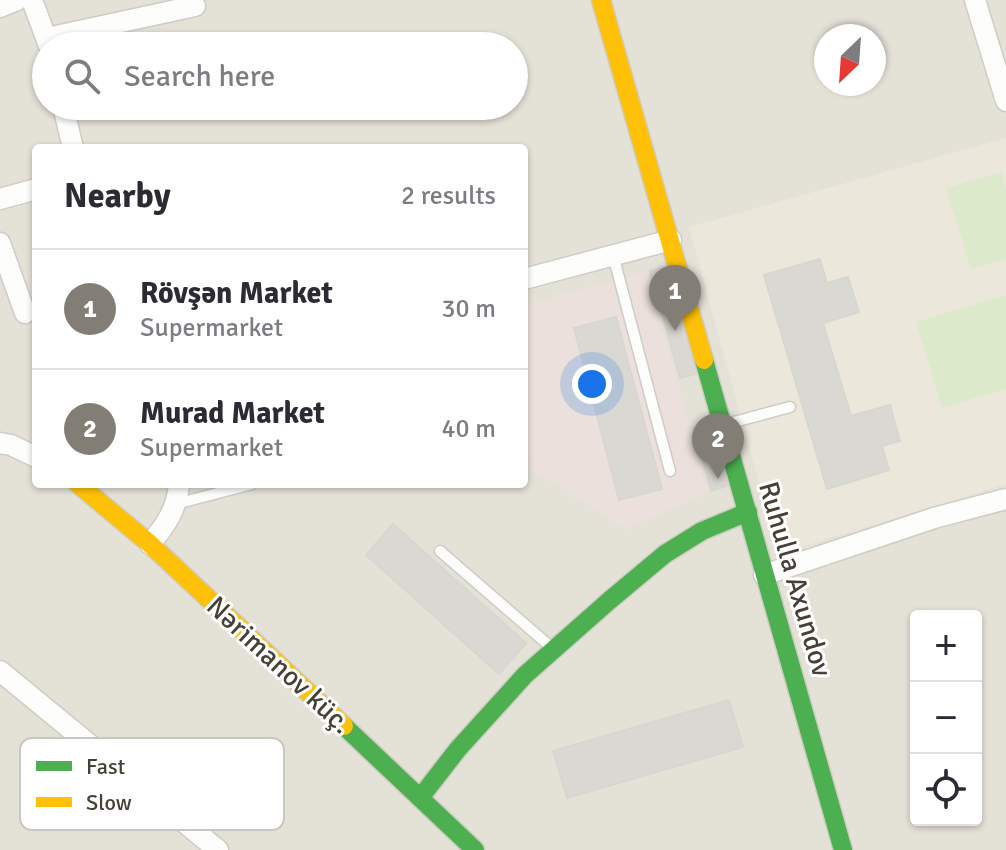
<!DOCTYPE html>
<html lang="en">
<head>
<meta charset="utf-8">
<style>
	body { margin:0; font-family:Signika,sans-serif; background:#f2f2f3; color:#2b2b33 }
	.controls { position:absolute; right:24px; bottom:24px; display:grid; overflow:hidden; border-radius:8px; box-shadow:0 2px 6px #0004 }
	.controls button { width:72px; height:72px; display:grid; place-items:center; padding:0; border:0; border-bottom:2px solid #e1e1e2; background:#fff; color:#2b2b33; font:40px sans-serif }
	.compass { position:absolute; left:814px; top:24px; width:72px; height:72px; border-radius:50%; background:#fff; box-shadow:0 2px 6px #0004; rotate:205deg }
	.you { position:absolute; left:592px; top:384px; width:28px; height:28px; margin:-20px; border:6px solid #fff; border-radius:50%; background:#1a73e8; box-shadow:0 0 0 12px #1a73e833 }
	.badge { display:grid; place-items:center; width:52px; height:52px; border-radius:50%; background:#827e75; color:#fff; font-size:26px; font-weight:700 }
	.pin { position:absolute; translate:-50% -66px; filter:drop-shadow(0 2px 4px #0008) }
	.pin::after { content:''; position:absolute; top:42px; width:28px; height:24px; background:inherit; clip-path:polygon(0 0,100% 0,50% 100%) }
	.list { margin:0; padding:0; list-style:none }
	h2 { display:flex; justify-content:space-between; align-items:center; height:104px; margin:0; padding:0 32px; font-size:34px }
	h2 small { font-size:26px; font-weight:400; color:#7c7c81 }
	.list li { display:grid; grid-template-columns:52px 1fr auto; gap:24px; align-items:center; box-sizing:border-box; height:120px; padding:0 32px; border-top:2px solid #e1e1e2 }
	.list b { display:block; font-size:30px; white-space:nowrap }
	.list p { margin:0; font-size:26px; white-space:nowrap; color:#7c7c81 }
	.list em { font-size:26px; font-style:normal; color:#7c7c81 }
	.icon { flex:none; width:44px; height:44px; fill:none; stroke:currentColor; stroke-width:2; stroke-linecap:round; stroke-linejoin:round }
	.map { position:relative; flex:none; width:1006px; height:850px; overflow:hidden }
	.search { position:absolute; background:#fff; box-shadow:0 2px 6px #0004; left:32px; top:32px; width:496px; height:88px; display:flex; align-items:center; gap:20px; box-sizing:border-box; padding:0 28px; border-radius:44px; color:#7c7c81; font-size:30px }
	.panel { position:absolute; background:#fff; box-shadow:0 2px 6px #0004; left:32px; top:144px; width:496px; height:344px; border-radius:8px }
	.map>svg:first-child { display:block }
	.residential { fill:#e4e1d7; fill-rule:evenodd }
	.education { fill:#ebe7da }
	.medical { fill:#ebe0db }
	.green { fill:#dceacb }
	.building { fill:#dad8d2; stroke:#d8d6d0; stroke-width:2 }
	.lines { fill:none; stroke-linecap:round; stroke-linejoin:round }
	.lane-casing { stroke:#ceccc7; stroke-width:13 }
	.street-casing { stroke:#ceccc7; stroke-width:23 }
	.fast-casing { stroke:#ceccc1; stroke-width:21 }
	.slow-casing { stroke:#ceccc1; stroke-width:21 }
	.lane { stroke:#fdfdfc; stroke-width:10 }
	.street { stroke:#fdfdfc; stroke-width:20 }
	.fast { stroke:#4caf50; stroke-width:18 }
	.slow { stroke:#ffc107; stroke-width:18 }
	.labels { text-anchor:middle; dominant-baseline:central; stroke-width:6; stroke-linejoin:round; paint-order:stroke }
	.street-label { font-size:28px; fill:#464136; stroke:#fff }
	.key { fill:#fff; stroke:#c8c6c3; stroke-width:2 }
	.key-label { font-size:22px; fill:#464136 }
</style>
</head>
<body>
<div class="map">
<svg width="1006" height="850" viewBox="0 0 1006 850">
	<rect width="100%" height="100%" fill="#f0efea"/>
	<path class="residential" d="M0 0H1006V850H0ZM826 36H874V84H826ZM46 46H514V106H46ZM36 148H524V484H36ZM916 616H976V820H916Z"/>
	<polygon class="education" points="1006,138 1006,484 778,554 689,227"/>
	<polygon class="medical" points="647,271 708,492 626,530 532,469 524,435 524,305"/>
	<g class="green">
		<polygon points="1001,172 1006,188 1006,259 971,269 946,188"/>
		<polygon points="1006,295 1006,389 942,408 916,322"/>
	</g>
	<g class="building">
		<polygon points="820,259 827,283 848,277 859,312 823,323 851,416 890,405 900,441 882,446 889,470 827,489 764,275"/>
		<polygon points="669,266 699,373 680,378 650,271"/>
		<polygon points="616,317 662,489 619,500 574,328"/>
		<polygon points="713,423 729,485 711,491 694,428"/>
		<polygon points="393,524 526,643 499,674 366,555"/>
		<polygon points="729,700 743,747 567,798 553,751"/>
	</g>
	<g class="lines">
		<defs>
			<g id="lane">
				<polyline points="613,255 670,471"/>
				<polyline points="723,425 790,407"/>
				<polyline points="176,504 252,484"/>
				<polyline points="440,551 552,648"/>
			</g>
			<g id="street">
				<polyline points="32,0 49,46"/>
				<polyline points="975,0 1006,101"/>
				<polyline points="0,7 17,0"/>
				<polyline points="47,38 195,6"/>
				<polyline points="63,106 73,148"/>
				<polyline points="0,199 36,189"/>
				<polyline points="0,243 25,313"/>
				<polyline points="524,279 671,240"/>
				<polyline points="0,443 11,445 36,457"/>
				<path d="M150 544C166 525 177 509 179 484"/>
				<polyline points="764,575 934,518 1006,499"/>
				<polyline points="0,671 218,850"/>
			</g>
			<g id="fast">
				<polyline points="704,360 843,850"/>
				<polyline points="344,726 475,850"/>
				<polyline points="420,798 458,749 525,675 610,600 665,554 702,531 748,512"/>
			</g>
			<g id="slow">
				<polyline points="601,0 704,360"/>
				<polyline points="78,484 150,544 344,726"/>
			</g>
		</defs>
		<use href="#lane" class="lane-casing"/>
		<use href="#street" class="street-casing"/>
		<use href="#fast" class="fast-casing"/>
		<use href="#slow" class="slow-casing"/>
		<use href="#lane" class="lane"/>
		<use href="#street" class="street"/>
		<use href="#fast" class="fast"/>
		<use href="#slow" class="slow"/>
	</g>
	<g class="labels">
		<g class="street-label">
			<text transform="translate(795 579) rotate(74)">Ruhulla Axundov</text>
			<text transform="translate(279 665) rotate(43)">Nərimanov küç.</text>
		</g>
	</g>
	<rect x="20" y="738" width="264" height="92" rx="12" class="key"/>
	<rect x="36" y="761" width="36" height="10" fill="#4caf50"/>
	<rect x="36" y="797" width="36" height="10" fill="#ffc107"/>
	<g class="key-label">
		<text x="86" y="774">Fast</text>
		<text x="86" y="810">Slow</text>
	</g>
</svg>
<div class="controls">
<button>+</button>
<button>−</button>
<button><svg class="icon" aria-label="locate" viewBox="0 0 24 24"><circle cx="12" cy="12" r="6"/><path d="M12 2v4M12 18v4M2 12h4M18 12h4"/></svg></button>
</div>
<svg class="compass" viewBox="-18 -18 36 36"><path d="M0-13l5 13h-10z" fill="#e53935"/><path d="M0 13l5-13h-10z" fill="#7c7c81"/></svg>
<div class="you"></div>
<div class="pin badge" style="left:675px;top:331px">1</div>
<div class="pin badge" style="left:718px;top:479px">2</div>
<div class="search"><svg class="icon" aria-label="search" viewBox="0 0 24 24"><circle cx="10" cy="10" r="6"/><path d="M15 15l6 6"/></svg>Search here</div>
<section class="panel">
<h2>Nearby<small>2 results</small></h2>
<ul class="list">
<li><span class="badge">1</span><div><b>Rövşən Market</b><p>Supermarket</p></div><em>30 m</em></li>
<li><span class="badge">2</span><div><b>Murad Market</b><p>Supermarket</p></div><em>40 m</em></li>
</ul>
</section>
</div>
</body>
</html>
